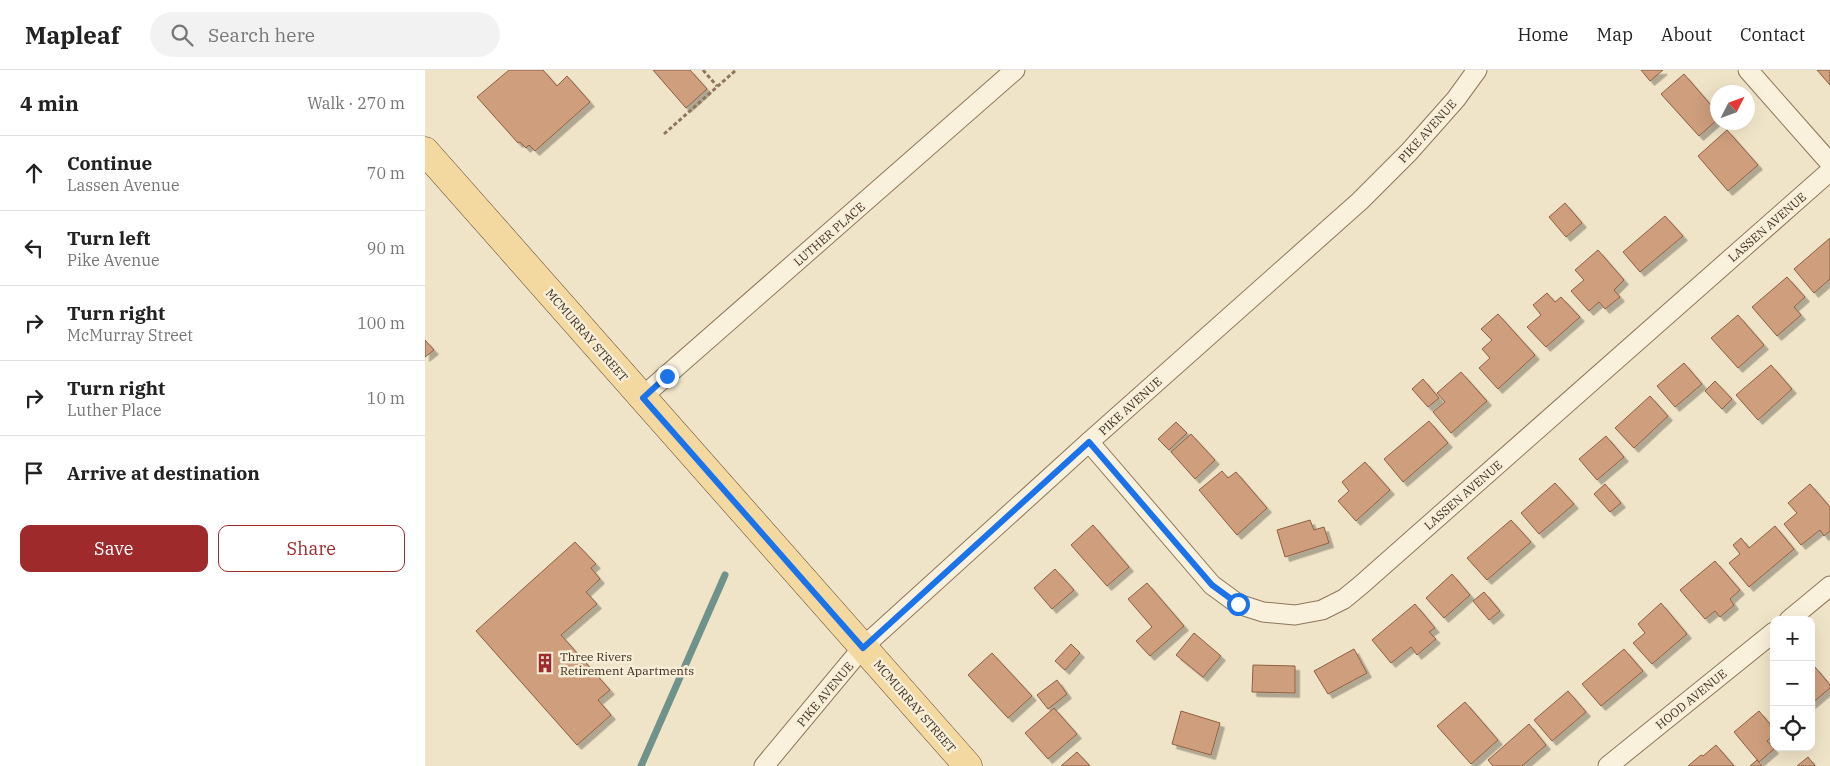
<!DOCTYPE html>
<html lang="en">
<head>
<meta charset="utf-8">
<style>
	body { margin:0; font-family:"IBM Plex Serif",serif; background:#f2f2f2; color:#222 }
	.controls { position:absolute; right:15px; bottom:15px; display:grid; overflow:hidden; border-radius:10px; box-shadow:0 5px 20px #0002 }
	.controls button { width:45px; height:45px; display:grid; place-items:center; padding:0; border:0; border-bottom:1px solid #e0e0e0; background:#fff; color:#222; font:25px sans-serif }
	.compass { position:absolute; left:1285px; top:15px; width:45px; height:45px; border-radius:50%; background:#fff; box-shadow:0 5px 20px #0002; rotate:48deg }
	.stop { position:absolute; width:15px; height:15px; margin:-11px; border:4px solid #1a73e8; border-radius:50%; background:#fff }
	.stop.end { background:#1a73e8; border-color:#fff; box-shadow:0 1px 5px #0008 }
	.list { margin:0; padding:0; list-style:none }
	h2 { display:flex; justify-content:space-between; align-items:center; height:65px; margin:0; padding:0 20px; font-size:21px }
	h2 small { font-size:16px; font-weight:400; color:#767676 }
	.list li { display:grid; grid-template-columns:32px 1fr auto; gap:15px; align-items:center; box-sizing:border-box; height:75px; padding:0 20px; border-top:1px solid #e0e0e0 }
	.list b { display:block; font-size:19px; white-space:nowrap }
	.list p { margin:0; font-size:16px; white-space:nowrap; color:#767676 }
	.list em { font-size:16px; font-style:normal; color:#767676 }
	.actions { display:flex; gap:10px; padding:15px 20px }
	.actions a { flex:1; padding:11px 0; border:1px solid #9e2a2b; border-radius:10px; text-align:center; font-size:18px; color:#9e2a2b }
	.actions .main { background:#9e2a2b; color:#fff }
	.icon { flex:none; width:28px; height:28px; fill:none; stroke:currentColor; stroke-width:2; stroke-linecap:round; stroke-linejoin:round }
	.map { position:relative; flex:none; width:1405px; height:696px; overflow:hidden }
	header { display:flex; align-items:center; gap:30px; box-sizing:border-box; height:70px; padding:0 25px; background:#fff; border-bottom:1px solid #e0e0e0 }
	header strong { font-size:24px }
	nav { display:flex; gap:28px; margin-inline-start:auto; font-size:18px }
	.search { width:350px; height:45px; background:#f2f2f2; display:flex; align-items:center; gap:12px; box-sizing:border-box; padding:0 18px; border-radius:28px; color:#767676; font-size:19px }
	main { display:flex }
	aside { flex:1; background:#fff }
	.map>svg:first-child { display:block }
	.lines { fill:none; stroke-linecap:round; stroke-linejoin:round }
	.stream { stroke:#6f938a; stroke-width:7 }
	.building { fill:#cf9f7d; stroke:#8d5f41; filter:url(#shadow) }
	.minor-casing { stroke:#8d765c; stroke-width:21 }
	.primary-casing { stroke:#5b4430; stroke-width:29 }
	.path { stroke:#8d765c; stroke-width:3; stroke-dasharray:4 2.5; stroke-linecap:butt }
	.minor { stroke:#faf1dc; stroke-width:19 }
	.primary { stroke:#f3d9a0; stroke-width:28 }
	.route { stroke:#1a73e8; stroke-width:6 }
	.labels { text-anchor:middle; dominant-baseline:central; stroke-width:5; stroke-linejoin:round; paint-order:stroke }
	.street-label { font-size:12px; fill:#3d2e20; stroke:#f7eed8 }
	.poi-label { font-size:12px; fill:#3d2e20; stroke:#f7eed8; text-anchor:start }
</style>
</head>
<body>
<header>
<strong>Mapleaf</strong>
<div class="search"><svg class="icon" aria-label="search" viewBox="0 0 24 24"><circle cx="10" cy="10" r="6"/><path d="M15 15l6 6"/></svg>Search here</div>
<nav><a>Home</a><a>Map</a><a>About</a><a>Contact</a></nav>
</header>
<main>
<aside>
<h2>4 min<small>Walk · 270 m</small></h2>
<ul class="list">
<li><svg class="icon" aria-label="ahead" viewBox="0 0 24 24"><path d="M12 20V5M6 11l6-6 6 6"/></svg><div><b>Continue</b><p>Lassen Avenue</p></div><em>70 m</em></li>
<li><svg class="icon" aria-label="left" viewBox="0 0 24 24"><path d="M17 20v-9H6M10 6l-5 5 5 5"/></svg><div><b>Turn left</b><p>Pike Avenue</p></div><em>90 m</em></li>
<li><svg class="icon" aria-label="right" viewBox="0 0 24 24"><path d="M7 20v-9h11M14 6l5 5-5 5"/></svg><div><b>Turn right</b><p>McMurray Street</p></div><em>100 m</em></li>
<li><svg class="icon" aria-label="right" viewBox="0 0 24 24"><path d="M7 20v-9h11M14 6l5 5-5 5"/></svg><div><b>Turn right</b><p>Luther Place</p></div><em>10 m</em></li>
<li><svg class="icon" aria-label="arrive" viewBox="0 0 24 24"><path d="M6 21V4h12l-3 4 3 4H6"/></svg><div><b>Arrive at destination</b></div></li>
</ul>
<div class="actions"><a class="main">Save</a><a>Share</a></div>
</aside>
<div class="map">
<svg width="1405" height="696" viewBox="0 0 1405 696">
	<defs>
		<filter id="shadow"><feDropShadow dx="4.5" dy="4.5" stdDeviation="0" flood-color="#0004"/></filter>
	</defs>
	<rect width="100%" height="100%" fill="#f0e4c8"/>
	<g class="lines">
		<polyline class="stream" points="216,696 300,505"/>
	</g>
	<g class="building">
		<polygon points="84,0 118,0 132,16 142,6 165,32 110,81 104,75 101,78 95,72 93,73 52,27"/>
		<polygon points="228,0 265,0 282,19 261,38"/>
		<polygon points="1216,0 1238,0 1225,11"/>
		<polygon points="1392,0 1405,0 1405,15"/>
		<polygon points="1259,4 1292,42 1292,50 1274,66 1236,24"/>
		<polygon points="1302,60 1333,95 1303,121 1273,86"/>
		<polygon points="1140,133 1157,153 1141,167 1124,147"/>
		<polygon points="1240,146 1258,166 1215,202 1198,182"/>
		<polygon points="1405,168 1405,209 1389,223 1369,199"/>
		<polygon points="1173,180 1199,210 1189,220 1195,227 1180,239 1174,232 1164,241 1146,221 1159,210 1150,200"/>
		<polygon points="1362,207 1380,227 1369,237 1376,245 1352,266 1327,237"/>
		<polygon points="1122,223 1130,232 1136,227 1155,247 1121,277 1102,257 1116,245 1108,235"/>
		<polygon points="1073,244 1110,285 1073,319 1054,298 1065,288 1057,279 1067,270 1056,259"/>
		<polygon points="1313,245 1339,275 1313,298 1286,268"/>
		<polygon points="0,270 9,280 0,287"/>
		<polygon points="1259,293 1277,314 1250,337 1232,316"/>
		<polygon points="1346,295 1367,319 1333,350 1311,325"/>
		<polygon points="1036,302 1062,331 1026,363 1008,342 1020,332 1012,323"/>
		<polygon points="998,309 1014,328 1003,337 987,319"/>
		<polygon points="1290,311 1307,329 1297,339 1280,321"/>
		<polygon points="1225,326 1243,346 1209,378 1190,358"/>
		<polygon points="1004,351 1023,373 978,412 959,389"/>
		<polygon points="751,352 762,363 744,380 733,369"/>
		<polygon points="766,364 790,390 770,409 746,382"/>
		<polygon points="1181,366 1199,387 1172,410 1154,389"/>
		<polygon points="940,392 965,420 931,451 913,431 924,421 917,412"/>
		<polygon points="797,401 803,408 811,402 842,438 812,465 774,420"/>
		<polygon points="1130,413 1149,434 1114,464 1096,443"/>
		<polygon points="1180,414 1196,433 1185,442 1169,424"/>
		<polygon points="1385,414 1405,437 1405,461 1399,466 1395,460 1376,475 1359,454 1372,443 1363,433"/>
		<polygon points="885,450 889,460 899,457 904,473 860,487 852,460"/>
		<polygon points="1086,450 1106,472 1062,510 1042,488"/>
		<polygon points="668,455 704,497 682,516 646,475"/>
		<polygon points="1350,456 1369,479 1324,517 1304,493 1315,484 1308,475 1316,468 1324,478"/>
		<polygon points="150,472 171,494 166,498 175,509 161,522 172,534 136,565 185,620 173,630 186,645 152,675 51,561"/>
		<polygon points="1290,491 1315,520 1305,529 1309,535 1295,547 1290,541 1280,549 1255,520"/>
		<polygon points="630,499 649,520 627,539 609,518"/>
		<polygon points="1027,504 1045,525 1019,548 1001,528"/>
		<polygon points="722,513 759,556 725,586 711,571 727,557 703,529"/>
		<polygon points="1059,522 1075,541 1064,550 1048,531"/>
		<polygon points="1236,533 1262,564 1227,594 1208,573 1220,563 1213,554"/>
		<polygon points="990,534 1010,558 1004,562 1011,569 992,585 986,577 966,593 947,570"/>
		<polygon points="769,563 796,586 778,607 751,585"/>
		<polygon points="646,574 655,583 640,600 630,591"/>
		<polygon points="929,579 942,603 903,624 889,601"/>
		<polygon points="1199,579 1218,601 1176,636 1157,614"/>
		<polygon points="567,583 607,626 583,648 543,605"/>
		<polygon points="828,595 870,596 870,623 827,622"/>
		<polygon points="1390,597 1405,615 1405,618 1386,634 1386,599"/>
		<polygon points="632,610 642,624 623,639 612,625"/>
		<polygon points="1143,621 1161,642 1127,671 1109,650"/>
		<polygon points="1040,632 1073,670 1046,694 1012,656"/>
		<polygon points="629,638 652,664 623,689 600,663"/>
		<polygon points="756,641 795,653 786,685 747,674"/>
		<polygon points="1334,641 1349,659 1349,665 1342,671 1349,679 1334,692 1309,662"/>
		<polygon points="1104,654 1121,675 1097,696 1068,696 1063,690"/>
		<polygon points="1291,675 1309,696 1263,696 1276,685 1278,686"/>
		<polygon points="652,682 665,696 636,696"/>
		<polygon points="1383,687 1390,696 1372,696"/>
		<polygon points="1332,690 1337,696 1325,696"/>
	</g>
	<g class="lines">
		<defs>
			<g id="minor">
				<polyline points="1323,0 1405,93"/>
				<polyline points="217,327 590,0"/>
				<polyline points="664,372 787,515 813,534 838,542 870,545 897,540 919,529 936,515 1405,101"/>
				<polyline points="1364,550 1405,516"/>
				<polyline points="339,696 438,577 664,372 935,131 984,82 1031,29 1052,0"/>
				<polyline points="1183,696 1349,562"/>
			</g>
			<polyline id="primary" points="0,81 543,696"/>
		</defs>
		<use href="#minor" class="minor-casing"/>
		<use href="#primary" class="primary-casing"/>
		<g class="path">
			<polyline points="278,0 292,16"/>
			<polyline points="239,64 311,0"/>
		</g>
		<use href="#minor" class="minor"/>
		<use href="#primary" class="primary"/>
	</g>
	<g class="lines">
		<polyline class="route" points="242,306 218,328 438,578 664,372 787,515 813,534"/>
	</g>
	<defs>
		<symbol id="building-bare" viewBox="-9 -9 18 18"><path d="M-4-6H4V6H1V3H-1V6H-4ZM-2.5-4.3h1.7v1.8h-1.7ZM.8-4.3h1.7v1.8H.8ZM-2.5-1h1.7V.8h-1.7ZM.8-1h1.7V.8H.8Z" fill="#9e2a2b" stroke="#f7eed8" stroke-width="2.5" paint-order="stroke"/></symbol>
	</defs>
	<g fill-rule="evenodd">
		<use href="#building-bare" x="106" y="579" width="28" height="28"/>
	</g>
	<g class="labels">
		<g class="street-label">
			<text transform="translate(1002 61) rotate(-48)">PIKE AVENUE</text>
			<text transform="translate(1342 157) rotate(-41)">LASSEN AVENUE</text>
			<text transform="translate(404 164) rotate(-41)">LUTHER PLACE</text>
			<text transform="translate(162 265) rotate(49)">MCMURRAY STREET</text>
			<text transform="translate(705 336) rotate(-42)">PIKE AVENUE</text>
			<text transform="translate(1038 425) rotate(-41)">LASSEN AVENUE</text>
			<text transform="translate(400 624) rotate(-50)">PIKE AVENUE</text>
			<text transform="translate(1266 629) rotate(-39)">HOOD AVENUE</text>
			<text transform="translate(490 636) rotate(49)">MCMURRAY STREET</text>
		</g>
		<g class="poi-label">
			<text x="135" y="586">Three Rivers<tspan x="135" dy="14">Retirement Apartments</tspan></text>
		</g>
	</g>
</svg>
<div class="controls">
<button>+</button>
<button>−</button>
<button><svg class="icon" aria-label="locate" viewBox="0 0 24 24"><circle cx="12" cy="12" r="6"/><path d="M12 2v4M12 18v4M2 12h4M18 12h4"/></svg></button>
</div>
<svg class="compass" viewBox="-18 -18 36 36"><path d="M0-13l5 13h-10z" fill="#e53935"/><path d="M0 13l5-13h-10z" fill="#767676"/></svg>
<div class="stop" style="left:813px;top:534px"></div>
<div class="stop end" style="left:242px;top:306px"></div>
</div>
</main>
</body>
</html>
